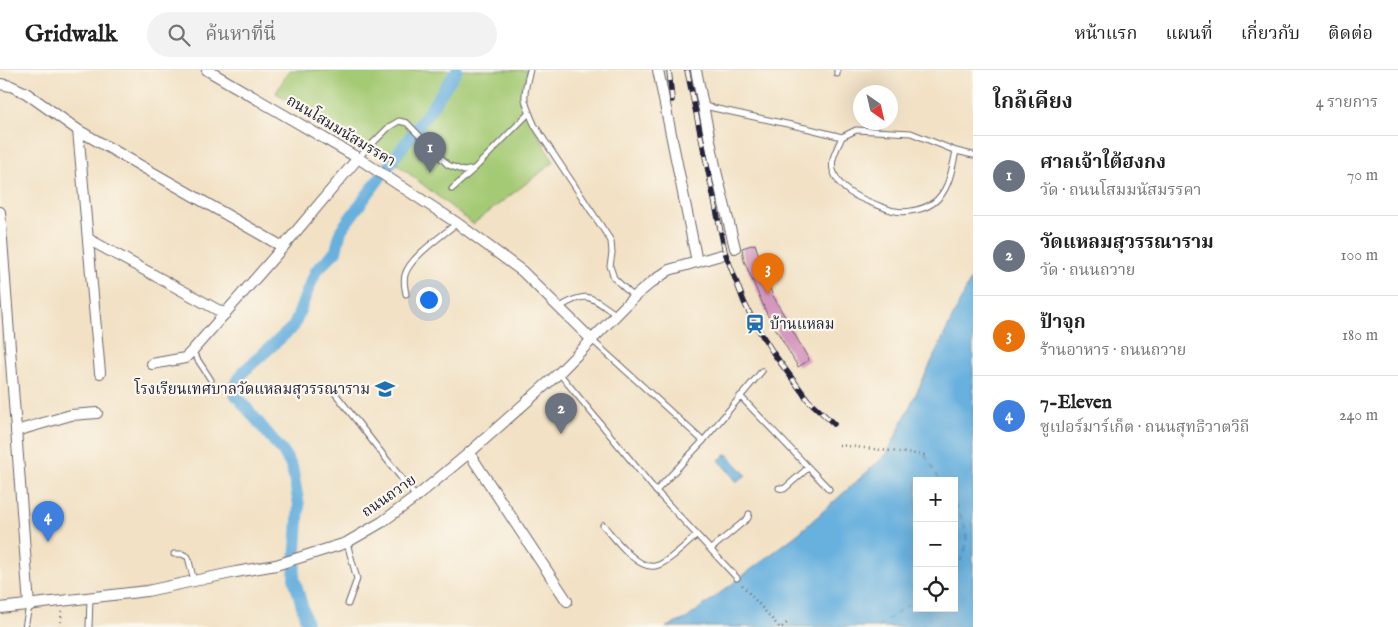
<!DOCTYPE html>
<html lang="th">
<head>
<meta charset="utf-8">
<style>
	body { margin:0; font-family:"IM FELL English","Noto Serif Thai",serif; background:#f2f2f2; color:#222 }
	.controls { position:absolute; right:15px; bottom:15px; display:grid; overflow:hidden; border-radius:0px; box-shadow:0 5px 20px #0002 }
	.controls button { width:45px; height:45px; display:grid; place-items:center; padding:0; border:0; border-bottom:1px solid #e0e0e0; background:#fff; color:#222; font:25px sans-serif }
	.compass { position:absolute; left:853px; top:15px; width:45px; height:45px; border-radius:50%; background:#fff; box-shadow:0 5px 20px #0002; rotate:146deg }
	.you { position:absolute; left:428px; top:229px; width:18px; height:18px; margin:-12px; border:4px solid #fff; border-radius:50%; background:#1a73e8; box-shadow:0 0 0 8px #1a73e833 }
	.badge { display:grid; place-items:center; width:32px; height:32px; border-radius:50%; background:#1a73e8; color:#fff; font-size:16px; font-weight:700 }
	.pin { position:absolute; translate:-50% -41px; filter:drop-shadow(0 1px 2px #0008) }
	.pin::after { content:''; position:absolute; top:26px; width:18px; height:15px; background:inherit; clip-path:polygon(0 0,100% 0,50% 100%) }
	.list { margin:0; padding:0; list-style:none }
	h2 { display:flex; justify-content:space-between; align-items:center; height:65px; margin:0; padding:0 20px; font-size:21px }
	h2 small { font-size:16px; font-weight:400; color:#767676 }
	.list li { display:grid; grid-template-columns:32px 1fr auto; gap:15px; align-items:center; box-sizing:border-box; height:80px; padding:0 20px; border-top:1px solid #e0e0e0 }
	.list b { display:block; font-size:19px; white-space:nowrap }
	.list p { margin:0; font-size:16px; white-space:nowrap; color:#767676 }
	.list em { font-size:16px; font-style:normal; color:#767676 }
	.icon { flex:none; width:28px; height:28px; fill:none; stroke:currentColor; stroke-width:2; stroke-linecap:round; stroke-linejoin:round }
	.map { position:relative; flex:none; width:973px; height:557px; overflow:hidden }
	header { display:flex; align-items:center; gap:30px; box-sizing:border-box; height:70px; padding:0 25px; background:#fff; border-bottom:1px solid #e0e0e0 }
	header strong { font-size:24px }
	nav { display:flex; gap:28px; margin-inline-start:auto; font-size:18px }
	.search { width:350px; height:45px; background:#f2f2f2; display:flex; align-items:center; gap:12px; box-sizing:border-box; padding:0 18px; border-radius:28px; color:#767676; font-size:19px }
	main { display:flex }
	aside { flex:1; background:#fff }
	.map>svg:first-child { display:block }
	.green { fill:#a5ca74; stroke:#647658 }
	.water { fill:#67b0de; stroke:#44698c; fill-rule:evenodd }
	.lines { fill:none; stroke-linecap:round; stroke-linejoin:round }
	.canal { stroke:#67b0de; stroke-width:12 }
	.ferry { stroke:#3e5b7c; stroke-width:1; stroke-dasharray:6 5; stroke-linecap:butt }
	.building { fill:#d597be }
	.lane-casing { stroke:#6b656b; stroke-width:7 }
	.street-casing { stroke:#6b656b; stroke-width:12 }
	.path { stroke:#6b656b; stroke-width:2.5; stroke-dasharray:1 4; stroke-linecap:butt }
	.lane { stroke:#fff; stroke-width:5 }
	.street { stroke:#fff; stroke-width:10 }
	.rail-casing { stroke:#22223b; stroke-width:5.5 }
	.rail { stroke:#fbf7ec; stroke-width:4; stroke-dasharray:11; stroke-linecap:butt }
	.labels { text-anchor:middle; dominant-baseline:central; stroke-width:4.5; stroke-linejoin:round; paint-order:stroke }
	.street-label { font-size:15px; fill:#22223b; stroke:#fbf7ec }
	.poi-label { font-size:15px; fill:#22223b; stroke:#fbf7ec; text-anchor:start }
</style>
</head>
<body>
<header>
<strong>Gridwalk</strong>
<div class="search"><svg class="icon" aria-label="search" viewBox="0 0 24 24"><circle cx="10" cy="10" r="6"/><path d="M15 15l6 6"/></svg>ค้นหาที่นี่</div>
<nav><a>หน้าแรก</a><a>แผนที่</a><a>เกี่ยวกับ</a><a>ติดต่อ</a></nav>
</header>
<main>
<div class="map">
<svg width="973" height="557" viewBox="0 0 973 557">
	<rect width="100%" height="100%" fill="#fbf7ec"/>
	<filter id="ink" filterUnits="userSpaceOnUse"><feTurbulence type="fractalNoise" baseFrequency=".02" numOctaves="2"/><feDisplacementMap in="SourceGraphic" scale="10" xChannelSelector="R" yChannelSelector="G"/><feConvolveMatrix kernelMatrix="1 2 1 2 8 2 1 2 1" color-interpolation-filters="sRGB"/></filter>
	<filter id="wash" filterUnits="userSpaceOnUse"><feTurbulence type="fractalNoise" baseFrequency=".0096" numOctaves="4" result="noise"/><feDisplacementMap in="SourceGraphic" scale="20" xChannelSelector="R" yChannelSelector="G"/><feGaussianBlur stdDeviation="1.12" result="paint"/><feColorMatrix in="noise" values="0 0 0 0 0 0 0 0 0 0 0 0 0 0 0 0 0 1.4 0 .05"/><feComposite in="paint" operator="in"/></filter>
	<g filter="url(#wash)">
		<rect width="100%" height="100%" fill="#f2e1c4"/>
		<polygon class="green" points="289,0 528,0 521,35 554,92 473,154 388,87 276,23"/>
		<g class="water">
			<path d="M973 205V557H666L686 549 799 463 887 384ZM917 411H954V538H917Z"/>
			<polygon points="727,384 746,405 737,412 719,390"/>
		</g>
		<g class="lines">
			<polyline class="canal" points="308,557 294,508 299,435 292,397 283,382 235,324 237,312 244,301 294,256 307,222 316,201 336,181 341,160 427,44 457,0"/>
			<g class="ferry">
				<polyline points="925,385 940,411"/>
				<path d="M954 434C968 457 973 478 954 499"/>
				<polyline points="878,557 917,528"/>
			</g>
		</g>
		<g id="blocks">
			<polygon class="building" points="755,174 772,224 809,290 798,297 767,244 744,191 742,178"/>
		</g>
	</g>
	<g filter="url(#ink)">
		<use href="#blocks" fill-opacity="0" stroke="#6b656b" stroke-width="1"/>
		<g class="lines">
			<defs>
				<g id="lane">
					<path d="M530 0C522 28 523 30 535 56L611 171 612 183 610 196 614 208 634 227"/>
					<polyline points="837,4 837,0"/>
					<polyline points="704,36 810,59 842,67"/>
					<path d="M956 81C952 99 949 122 933 133 923 140 906 143 895 141 889 140 883 137 877 135 859 128 839 121 833 100 830 89 838 77 842 67L856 60 911 63 956 81 973 85"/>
					<polyline points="358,88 389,57 399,51 407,53 448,95 464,101 474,99 529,43"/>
					<polyline points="452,119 474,99"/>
					<path d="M406 224C405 218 403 212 405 205 409 188 443 165 457 153"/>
					<path d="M560 237C589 219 591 228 617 245"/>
					<polyline points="592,270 703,371"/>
					<polyline points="192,281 211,310"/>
					<polyline points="559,303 656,421"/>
					<polyline points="331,318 416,427"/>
					<polyline points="740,326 829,419"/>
					<polyline points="779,418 784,419 808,398"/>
					<path d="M603 455C614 467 637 500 655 496 667 494 686 474 696 466"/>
					<polyline points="347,473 357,509 348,534"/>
					<polyline points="711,479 748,448 749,444"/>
					<polyline points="174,484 182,484 188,487 194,511"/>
					<polyline points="737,508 656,421 703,371 762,301"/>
					<polyline points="25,557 29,536"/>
					<polyline points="89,557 90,528"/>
				</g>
				<g id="street">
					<polyline points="207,0 358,88 457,153 522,201 592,270"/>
					<polyline points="658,0 697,192"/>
					<polyline points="696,0 716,101 735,178"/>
					<polyline points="0,14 11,16 26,23 78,60 283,177"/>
					<polyline points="78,60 100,303"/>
					<polyline points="0,142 29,536"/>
					<polyline points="88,169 225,244"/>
					<polyline points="152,294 185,288 192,281 283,177 358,88"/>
					<polyline points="16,361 71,345 97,343"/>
					<polyline points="469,383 567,531"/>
					<polyline points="0,538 147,521 236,502 276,495 346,473 382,452 416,427 469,383 559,303 634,227 652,212 669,200 721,185"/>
				</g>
			</defs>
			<use href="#lane" class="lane-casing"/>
			<use href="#street" class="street-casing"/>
			<g class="path">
				<polyline points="839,375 925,385"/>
				<polyline points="742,515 779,557"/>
				<polyline points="60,557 62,540"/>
				<polyline points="782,557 787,553"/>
			</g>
			<use href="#lane" class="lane"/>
			<use href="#street" class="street"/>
			<defs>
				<g id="rail">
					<polyline points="669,0 672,30"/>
					<polyline points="687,0 725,182 744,232 755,254 774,284 808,330 834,354"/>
				</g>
			</defs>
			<use href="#rail" class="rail-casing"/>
			<use href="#rail" class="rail"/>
		</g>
	</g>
	<defs>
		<symbol id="station-bare" viewBox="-9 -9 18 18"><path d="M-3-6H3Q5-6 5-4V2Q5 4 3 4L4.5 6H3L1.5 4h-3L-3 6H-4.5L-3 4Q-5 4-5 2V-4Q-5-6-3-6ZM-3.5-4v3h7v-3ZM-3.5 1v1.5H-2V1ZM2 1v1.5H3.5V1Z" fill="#1f6fb2" stroke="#fbf7ec" stroke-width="2.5" paint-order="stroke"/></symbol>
		<symbol id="school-bare" viewBox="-9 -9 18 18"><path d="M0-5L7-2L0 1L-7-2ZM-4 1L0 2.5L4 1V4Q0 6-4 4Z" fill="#1f6fb2" stroke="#fbf7ec" stroke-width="2.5" paint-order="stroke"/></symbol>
	</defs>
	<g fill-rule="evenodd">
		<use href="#station-bare" x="741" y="240" width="28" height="28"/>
		<use href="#school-bare" x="371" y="305" width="28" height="28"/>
	</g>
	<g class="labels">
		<g class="street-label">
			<text transform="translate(341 61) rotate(31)">ถนนโสมมนัสมรรคา</text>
			<text transform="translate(389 426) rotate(-35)">ถนนถวาย</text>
		</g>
		<g class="poi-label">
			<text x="770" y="254">บ้านแหลม</text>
			<text x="370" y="319" text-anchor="end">โรงเรียนเทศบาลวัดแหลมสุวรรณาราม</text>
		</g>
	</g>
</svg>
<div class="controls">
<button>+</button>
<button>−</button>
<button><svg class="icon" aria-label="locate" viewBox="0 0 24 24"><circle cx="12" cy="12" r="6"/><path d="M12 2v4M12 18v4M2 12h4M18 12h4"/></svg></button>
</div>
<svg class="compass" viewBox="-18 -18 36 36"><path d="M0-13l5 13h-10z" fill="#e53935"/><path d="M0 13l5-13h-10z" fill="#767676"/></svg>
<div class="you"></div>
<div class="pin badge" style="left:430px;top:103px;background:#6b7280">1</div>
<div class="pin badge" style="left:561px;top:364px;background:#6b7280">2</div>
<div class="pin badge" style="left:768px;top:224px;background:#e8710a">3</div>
<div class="pin badge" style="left:48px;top:472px;background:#3f7fe0">4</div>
</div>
<aside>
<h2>ใกล้เคียง<small>4 รายการ</small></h2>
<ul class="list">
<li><span class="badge" style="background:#6b7280">1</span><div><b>ศาลเจ้าใต้ฮงกง</b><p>วัด · ถนนโสมมนัสมรรคา</p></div><em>70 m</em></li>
<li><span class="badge" style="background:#6b7280">2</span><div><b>วัดแหลมสุวรรณาราม</b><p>วัด · ถนนถวาย</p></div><em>100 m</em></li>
<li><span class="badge" style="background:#e8710a">3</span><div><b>ป้าจุก</b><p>ร้านอาหาร · ถนนถวาย</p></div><em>180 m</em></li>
<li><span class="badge" style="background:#3f7fe0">4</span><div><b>7-Eleven</b><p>ซูเปอร์มาร์เก็ต · ถนนสุทธิวาตวิถี</p></div><em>240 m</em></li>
</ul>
</aside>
</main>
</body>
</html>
